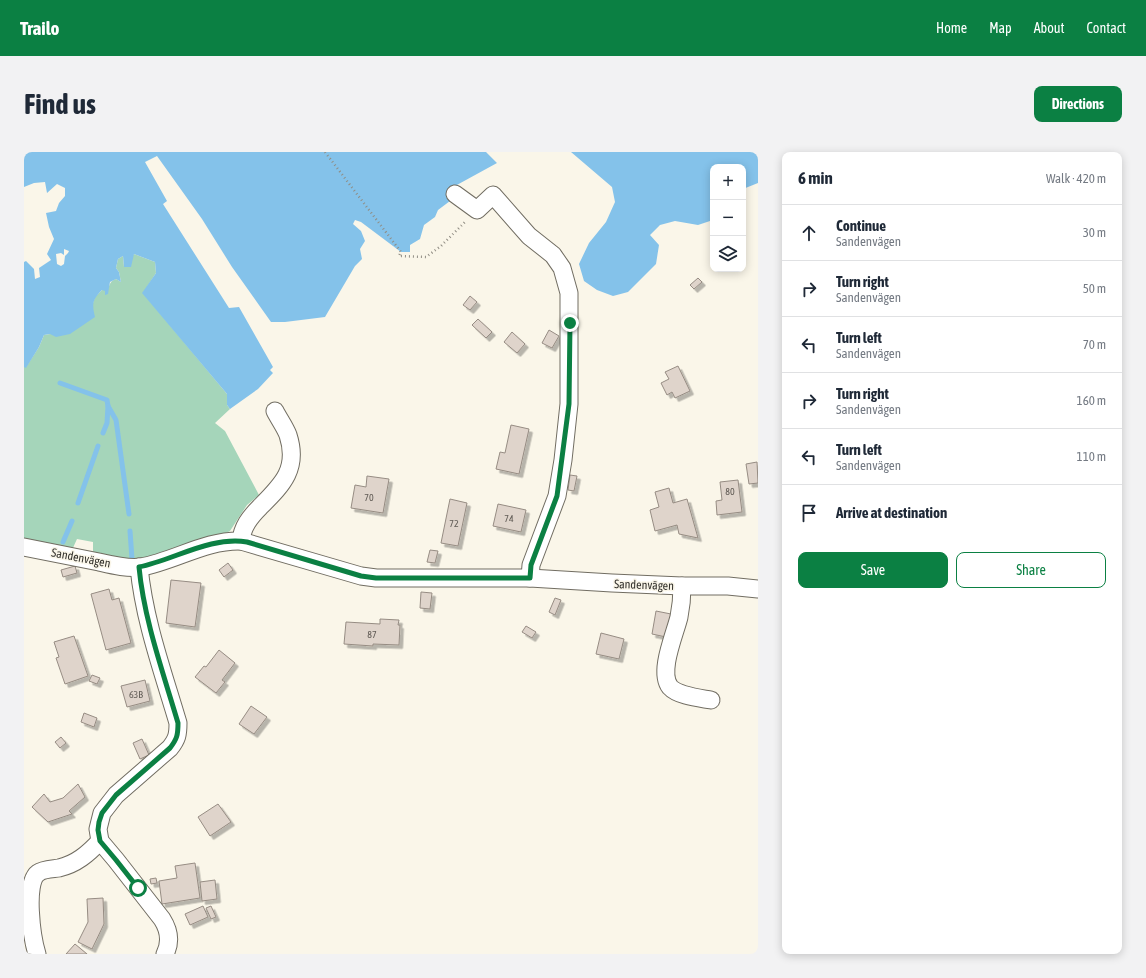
<!DOCTYPE html>
<html lang="en">
<head>
<meta charset="utf-8">
<style>
	body { margin:0; font-family:"Asap Condensed",sans-serif; background:#f2f2f3; color:#1f2937 }
	.controls { position:absolute; right:12px; top:12px; display:grid; overflow:hidden; border-radius:8px; box-shadow:0 2px 10px #0003 }
	.controls button { width:36px; height:36px; display:grid; place-items:center; padding:0; border:0; border-bottom:1px solid #e0e1e3; background:#fff; color:#1f2937; font:20px sans-serif }
	.stop { position:absolute; width:12px; height:12px; margin:-9px; border:3px solid #0b8043; border-radius:50%; background:#fff }
	.stop.end { background:#0b8043; border-color:#fff; box-shadow:0 1px 4px #0008 }
	.list { margin:0; padding:0; list-style:none }
	h2 { display:flex; justify-content:space-between; align-items:center; height:52px; margin:0; padding:0 16px; font-size:17px }
	h2 small { font-size:13px; font-weight:400; color:#747a83 }
	.list li { display:grid; grid-template-columns:26px 1fr auto; gap:12px; align-items:center; box-sizing:border-box; height:56px; padding:0 16px; border-top:1px solid #e0e1e3 }
	.list b { display:block; font-size:15px; white-space:nowrap }
	.list p { margin:0; font-size:13px; white-space:nowrap; color:#747a83 }
	.list em { font-size:13px; font-style:normal; color:#747a83 }
	.actions { display:flex; gap:8px; padding:12px 16px }
	.actions a { flex:1; padding:9px 0; border:1px solid #0b8043; border-radius:8px; text-align:center; font-size:14px; color:#0b8043 }
	.actions .main { background:#0b8043; color:#fff }
	.icon { flex:none; width:22px; height:22px; fill:none; stroke:currentColor; stroke-width:2; stroke-linecap:round; stroke-linejoin:round }
	.map { position:relative; flex:none; width:734px; height:802px; overflow:hidden; border-radius:8px }
	header { display:flex; align-items:center; gap:24px; box-sizing:border-box; height:56px; padding:0 20px; background:#0b8043; color:#fff }
	header strong { font-size:19px }
	nav { display:flex; gap:22px; margin-inline-start:auto; font-size:14px }
	.intro { display:flex; align-items:center; justify-content:space-between; box-sizing:border-box; height:96px; padding:0 24px }
	h1 { margin:0; font-size:28px }
	.button { padding:10px 18px; border-radius:8px; background:#0b8043; color:#fff; font-size:14px; font-weight:700 }
	main { display:flex; gap:24px; padding:0 24px }
	aside { flex:1; background:#fff; border-radius:8px; box-shadow:0 2px 10px #0003 }
	.map>svg:first-child { display:block }
	.green { fill:#a5d5ba }
	.water { fill:#84c2ea; fill-rule:evenodd }
	.lines { fill:none; stroke-linecap:round; stroke-linejoin:round }
	.stream { stroke:#84c2ea; stroke-width:5 }
	.building { fill:#dfd4cb; stroke:#968c83; filter:url(#shadow) }
	.minor-casing { stroke:#716d62; stroke-width:19 }
	.path { stroke:#908d84; stroke-width:2.5; stroke-dasharray:1 3; stroke-linecap:butt }
	.minor { stroke:#fff; stroke-width:17 }
	.route { stroke:#0b8043; stroke-width:5 }
	.labels { text-anchor:middle; dominant-baseline:central; stroke-width:3; stroke-linejoin:round; paint-order:stroke }
	.number-label { font-size:10px; fill:#605b55 }
	.street-label { font-size:12px; fill:#35332e; stroke:#faf6e9 }
</style>
</head>
<body>
<header>
<strong>Trailo</strong>
<nav><a>Home</a><a>Map</a><a>About</a><a>Contact</a></nav>
</header>
<div class="intro"><h1>Find us</h1><a class="button">Directions</a></div>
<main>
<div class="map">
<svg width="734" height="802" viewBox="0 0 734 802">
	<defs>
		<filter id="shadow"><feDropShadow dx="3.5" dy="3.5" stdDeviation="0" flood-color="#0004"/></filter>
	</defs>
	<rect width="100%" height="100%" fill="#faf6e9"/>
	<path class="green" d="M110 102 131 110 132 121 119 141 203 242V253L206 257 191 271 201 279 235 343 223 353 206 379 196 384 112 408 69 402V390L53 387 48 398 0 387V215H2L15 195 20 183 26 182 68 154 71 145 78 138 84 137C86 132 86 129 92 127L97 130 95 120 92 116 94 107 99 104 100 115Z"/>
	<g class="water">
		<path d="M0 0H462L473 11 431 34 430 46 414 58 411 65 400 73 396 87 386 93V100H377L337 70 331 68 329 72 337 79 341 89 336 97 338 107 331 114 301 165 261 170H247L208 115 178 67 133 4 121 10 143 49 139 52 205 156 215 155 249 215 246 218 249 221 234 237 206 257 203 253V242L118 141 132 121 131 110 110 102 107 115H100L99 104 94 107 92 116 95 120 97 130 92 127 86 130 84 142 81 143V139L78 138C68 148 68 152 71 165L46 182 32 185 26 182 20 183 15 195 2 216 0 215V110L2 109 10 117 11 127 16 125 15 116 27 108 23 102 30 87 25 75 22 61 32 59 35 51 41 44V36L33 32 23 41 21 30 10 31 0 35ZM40 97 45 99 44 101 41 104 40 112 37 114 33 112 32 102 37 101 40 103Z"/>
		<polygon points="547,0 734,0 734,31 719,37 719,15 689,15 689,68 674,73 651,69 636,73 626,83 635,93 632,112 604,140 589,144 573,138 560,129 555,112 565,91 582,70 591,50 588,35"/>
	</g>
	<g class="lines">
		<g class="stream">
			<polyline points="36,231 83,248 84,254 92,268 105,362"/>
			<polyline points="79,281 83,271 84,254"/>
			<polyline points="54,351 74,294"/>
			<polyline points="106,379 108,407"/>
			<polyline points="39,390 48,369"/>
		</g>
	</g>
	<g class="building">
		<polygon points="674,126 678,130 670,137 666,133"/>
		<polygon points="446,144 453,150 446,158 439,153"/>
		<polygon points="454,167 468,180 462,186 448,173"/>
		<polygon points="525,178 535,184 528,196 518,191"/>
		<polygon points="488,180 501,192 493,201 480,190"/>
		<polygon points="654,214 666,239 651,246 648,240 643,243 637,231 645,227 641,220"/>
		<polygon points="487,273 505,277 495,322 472,317 476,300 481,301"/>
		<polygon points="733,310 734,331 725,332 722,312"/>
		<polygon points="546,323 553,324 550,339 544,338"/>
		<polygon points="343,324 365,327 359,361 327,356 331,333 342,335"/>
		<polygon points="714,328 718,360 693,363 692,349 698,348 696,330"/>
		<polygon points="645,336 649,351 663,347 674,386 655,382 653,373 631,379 626,358 635,355 631,340"/>
		<polygon points="426,347 443,351 434,394 417,391"/>
		<polygon points="474,352 502,358 497,380 469,374"/>
		<polygon points="406,398 414,399 411,411 403,410"/>
		<polygon points="204,411 209,418 200,425 195,418"/>
		<polygon points="51,414 53,421 39,425 37,418"/>
		<polygon points="147,428 177,431 171,475 142,471"/>
		<polygon points="85,437 88,448 95,446 107,491 82,498 67,442"/>
		<polygon points="397,440 408,441 406,457 396,456"/>
		<polygon points="531,446 537,448 531,463 525,460"/>
		<polygon points="632,459 647,462 642,485 628,482"/>
		<polygon points="356,467 375,468 374,473 376,473 375,493 349,492 349,494 320,492 322,470 356,472"/>
		<polygon points="502,474 512,480 508,486 498,480"/>
		<polygon points="577,481 600,487 595,507 572,502"/>
		<polygon points="50,484 64,524 41,532 32,506 35,505 30,490"/>
		<polygon points="195,498 211,511 198,528 201,530 192,541 171,525 180,514 182,515"/>
		<polygon points="68,523 76,526 73,532 65,529"/>
		<polygon points="121,528 126,549 103,555 97,534"/>
		<polygon points="227,554 243,565 230,582 215,572"/>
		<polygon points="60,561 73,566 70,575 57,570"/>
		<polygon points="37,585 42,591 36,596 31,590"/>
		<polygon points="118,587 125,603 116,607 109,591"/>
		<polygon points="54,632 61,645 45,659 48,662 24,670 8,655 20,642 26,650 39,646"/>
		<polygon points="194,652 207,670 186,684 174,665"/>
		<polygon points="171,711 176,746 138,752 135,729 153,726 151,714"/>
		<polygon points="132,726 133,731 127,732 126,727"/>
		<polygon points="191,728 193,747 178,749 176,730"/>
		<polygon points="79,746 80,772 68,797 54,790 64,770 63,747"/>
		<polygon points="179,754 184,765 166,773 161,762"/>
		<polygon points="187,754 192,765 187,767 182,756"/>
		<polygon points="51,792 63,802 42,802"/>
	</g>
	<g class="lines">
		<defs>
			<g id="minor">
				<polyline points="431,42 453,58 469,43 505,84 529,103 538,116 545,141 545,252 539,308 533,344 507,413 506,426"/>
				<path d="M217 389C218 375 226 365 236 355 258 333 275 317 264 283 261 275 255 267 251 259"/>
				<path d="M0 395C25 400 50 405 75 410 88 413 104 417 117 415 151 409 181 388 217 389L337 424 352 426H506L588 431 658 434H704L734 437"/>
				<path d="M115 415C120 468 139 520 154 571 154 583 153 587 146 596L92 643 78 661 74 677 76 689 92 708 138 767C145 778 147 790 141 802"/>
				<path d="M658 434C658 445 657 455 655 465 651 482 634 520 646 535 654 544 676 546 687 548"/>
				<path d="M13 802C8 786 0 731 14 721 19 717 29 717 35 716 52 712 64 702 76 689"/>
			</g>
		</defs>
		<use href="#minor" class="minor-casing"/>
		<polyline class="path" points="301,0 377,100 375,104 402,105 417,94 442,69"/>
		<use href="#minor" class="minor"/>
	</g>
	<g class="lines">
		<path class="route" d="M114 736 92 708 76 689 74 678 75 670 78 661 92 643 146 596C153 587 154 583 154 571 139 520 120 468 115 415 150 408 186 384 223 390L337 424 352 426H506L507 413 533 344 545 252 546 171"/>
	</g>
	<g class="labels">
		<g class="number-label">
			<text x="706" y="339">80</text>
			<text x="345" y="345">70</text>
			<text x="485" y="366">74</text>
			<text x="430" y="371">72</text>
			<text x="348" y="482">87</text>
			<text x="112" y="542">63B</text>
		</g>
		<g class="street-label">
			<text transform="translate(57 406) rotate(11)">Sandenvägen</text>
			<text transform="translate(620 433) rotate(2)">Sandenvägen</text>
		</g>
	</g>
</svg>
<div class="controls">
<button>+</button>
<button>−</button>
<button><svg class="icon" aria-label="layers" viewBox="0 0 24 24"><path d="M12 4l9 5-9 5-9-5zM3 14l9 5 9-5"/></svg></button>
</div>
<div class="stop" style="left:114px;top:736px"></div>
<div class="stop end" style="left:546px;top:171px"></div>
</div>
<aside>
<h2>6 min<small>Walk · 420 m</small></h2>
<ul class="list">
<li><svg class="icon" aria-label="ahead" viewBox="0 0 24 24"><path d="M12 20V5M6 11l6-6 6 6"/></svg><div><b>Continue</b><p>Sandenvägen</p></div><em>30 m</em></li>
<li><svg class="icon" aria-label="right" viewBox="0 0 24 24"><path d="M7 20v-9h11M14 6l5 5-5 5"/></svg><div><b>Turn right</b><p>Sandenvägen</p></div><em>50 m</em></li>
<li><svg class="icon" aria-label="left" viewBox="0 0 24 24"><path d="M17 20v-9H6M10 6l-5 5 5 5"/></svg><div><b>Turn left</b><p>Sandenvägen</p></div><em>70 m</em></li>
<li><svg class="icon" aria-label="right" viewBox="0 0 24 24"><path d="M7 20v-9h11M14 6l5 5-5 5"/></svg><div><b>Turn right</b><p>Sandenvägen</p></div><em>160 m</em></li>
<li><svg class="icon" aria-label="left" viewBox="0 0 24 24"><path d="M17 20v-9H6M10 6l-5 5 5 5"/></svg><div><b>Turn left</b><p>Sandenvägen</p></div><em>110 m</em></li>
<li><svg class="icon" aria-label="arrive" viewBox="0 0 24 24"><path d="M6 21V4h12l-3 4 3 4H6"/></svg><div><b>Arrive at destination</b></div></li>
</ul>
<div class="actions"><a class="main">Save</a><a>Share</a></div>
</aside>
</main>
</body>
</html>
